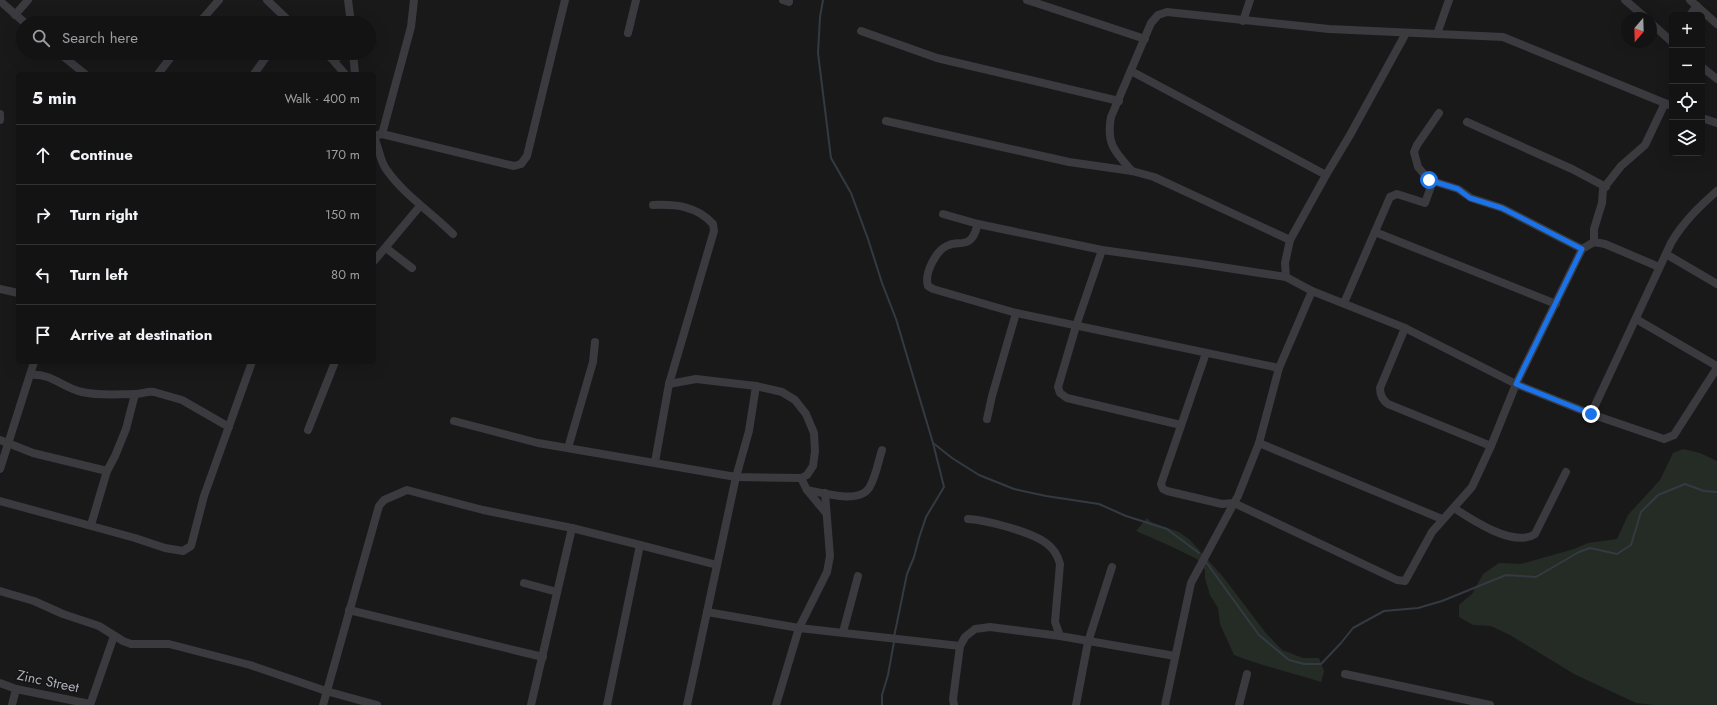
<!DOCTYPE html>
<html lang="en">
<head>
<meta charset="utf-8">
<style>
	body { margin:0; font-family:Jost,sans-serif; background:#202022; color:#f1f3f6 }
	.controls { position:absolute; right:12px; top:12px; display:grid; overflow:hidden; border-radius:6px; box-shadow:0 4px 16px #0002 }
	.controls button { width:36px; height:36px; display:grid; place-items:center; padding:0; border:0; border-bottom:1px solid #323234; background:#131314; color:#f1f3f6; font:20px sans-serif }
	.compass { position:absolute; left:1621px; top:12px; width:36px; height:36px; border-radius:50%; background:#131314; box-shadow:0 4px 16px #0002; rotate:199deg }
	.stop { position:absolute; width:12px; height:12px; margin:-9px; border:3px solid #1a73e8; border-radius:50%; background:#fff }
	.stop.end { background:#1a73e8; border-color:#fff; box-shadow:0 1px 4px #0008 }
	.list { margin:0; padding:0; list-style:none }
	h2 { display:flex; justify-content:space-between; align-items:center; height:52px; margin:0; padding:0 16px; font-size:17px }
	h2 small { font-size:13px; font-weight:400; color:#9d9ea0 }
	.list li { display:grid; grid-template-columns:26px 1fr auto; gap:12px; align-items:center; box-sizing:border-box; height:60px; padding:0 16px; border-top:1px solid #323234 }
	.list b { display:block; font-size:15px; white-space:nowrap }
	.list em { font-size:13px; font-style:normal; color:#9d9ea0 }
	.icon { flex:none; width:22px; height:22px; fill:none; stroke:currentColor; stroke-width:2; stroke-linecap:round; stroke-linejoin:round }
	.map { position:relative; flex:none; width:1717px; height:705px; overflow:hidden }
	.search { position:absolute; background:#131314; box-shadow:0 4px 16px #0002; left:16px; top:16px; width:360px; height:44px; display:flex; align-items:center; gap:10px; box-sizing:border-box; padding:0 14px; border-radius:22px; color:#9d9ea0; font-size:15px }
	.panel { position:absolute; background:#131314; box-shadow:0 4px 16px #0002; left:16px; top:72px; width:360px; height:292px; border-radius:6px }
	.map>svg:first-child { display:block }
	.green { fill:#252c26 }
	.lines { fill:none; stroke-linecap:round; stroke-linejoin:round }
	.stream { stroke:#343a42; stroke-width:2 }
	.minor { stroke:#3a3a3f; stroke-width:8 }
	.route { stroke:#1a73e8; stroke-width:5 }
	.labels { text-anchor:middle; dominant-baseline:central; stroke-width:3; stroke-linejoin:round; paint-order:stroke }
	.street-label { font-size:14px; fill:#acafb8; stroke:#141415 }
</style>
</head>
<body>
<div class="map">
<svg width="1717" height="705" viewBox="0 0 1717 705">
	<rect width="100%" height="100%" fill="#19191a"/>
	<g class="green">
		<polygon points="1683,449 1700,453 1717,461 1717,705 1655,705 1636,703 1574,674 1510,635 1491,626 1473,625 1459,617 1459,605 1472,594 1483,574 1499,563 1521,564 1574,549 1588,543 1617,539 1628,515 1660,480 1673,453"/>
		<path d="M1147 518 1151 522 1179 532 1190 540 1224 578 1265 632 1282 650 1303 658H1319L1324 671 1321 682C1293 673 1262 666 1234 655L1220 624 1218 608 1210 595 1205 578V570L1197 559 1166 544 1136 531Z"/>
	</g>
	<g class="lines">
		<g class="stream">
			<polyline points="823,0 820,17 818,53 831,158 851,193 868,239 882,283 896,319 933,443 944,487 926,517 919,538 914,557 907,574 894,637"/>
			<polyline points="933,443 952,458 979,475 1014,489 1046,496 1099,504 1126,516 1167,529 1199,553"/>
			<polyline points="1206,562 1259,635 1289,660 1304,664 1321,664 1341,643 1353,628 1384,611 1418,608 1442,601 1506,575 1536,577 1579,552 1590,548 1617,554 1631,545 1641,512 1658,495 1685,484 1704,491 1717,492"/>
			<polyline points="882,705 882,695 888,675 894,642"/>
		</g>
		<g class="minor">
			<polyline points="267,0 291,23"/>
			<polyline points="348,0 351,23"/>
			<polyline points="783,0 789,2"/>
			<polyline points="1027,0 1145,39"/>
			<polyline points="1625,0 1646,18"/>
			<polyline points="1690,0 1717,24"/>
			<polyline points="0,1 25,23"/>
			<polyline points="15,15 28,0"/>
			<polyline points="1690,15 1697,6"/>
			<polyline points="1243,21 1250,0"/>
			<polyline points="199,23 219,0"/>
			<polyline points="1651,23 1672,42"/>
			<polyline points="861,31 937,58 1119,101"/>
			<polyline points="628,33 636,0"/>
			<polyline points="1437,34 1449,0"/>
			<polyline points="59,53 85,74"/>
			<polyline points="325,53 332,59 345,74"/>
			<polyline points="353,53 355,74"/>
			<polyline points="332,59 350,53"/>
			<polyline points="1702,67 1717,79"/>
			<polyline points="1131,71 1326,175 1290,240 1285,263 1286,277"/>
			<polyline points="158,74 174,53"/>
			<polyline points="254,74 269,53"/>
			<polyline points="1439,113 1417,145 1414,152 1418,167 1429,180 1458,189 1471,198 1502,208 1582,249"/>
			<polyline points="0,114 0,120"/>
			<polyline points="1702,118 1717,123"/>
			<polyline points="886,121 1069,162 1132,171 1154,177 1290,240"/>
			<polyline points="1467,122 1572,169 1606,187"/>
			<polyline points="382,134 411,27 414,0"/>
			<polyline points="374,136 382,134 514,166 521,164 527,156 565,0"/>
			<path d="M374 138C379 147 380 161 386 169 404 195 431 212 453 234"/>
			<path d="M1132 171C1115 152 1106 144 1111 117L1151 23 1158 15 1167 12 1329 29 1503 37 1672 106"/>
			<polyline points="1326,175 1350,135 1406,33"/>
			<path d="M653 205C675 204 697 206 713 224L714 231 669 384 655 462"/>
			<polyline points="943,214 978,224 1102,250 1195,263 1286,277 1312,291 1405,328 1516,384 1591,414 1664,439 1674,435 1717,368"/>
			<path d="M978 224C976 229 975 236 970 240 964 245 956 242 949 245 936 249 924 274 928 286L933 289 1016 313 1279 368"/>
			<polyline points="1375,232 1556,304"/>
			<polyline points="1594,242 1594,229 1602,203 1603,189 1621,166 1645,145 1665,103"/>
			<polyline points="386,248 412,268"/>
			<polyline points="1102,250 1076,326 1058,387 1060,393 1067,398 1181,425"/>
			<polyline points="1666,254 1717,284"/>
			<polyline points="374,261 420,206"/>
			<polyline points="0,289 18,293"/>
			<polyline points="1344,303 1390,197 1397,194 1425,203 1433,181"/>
			<polyline points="1636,319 1717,366"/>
			<path d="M1405 328 1380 388C1380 395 1382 400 1388 404L1491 446"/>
			<polyline points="1206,353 1161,484 1163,489 1167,491 1222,504 1234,503 1238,496 1259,443 1279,368 1312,291"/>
			<path d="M30 375C52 373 63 388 82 392 99 396 119 394 135 394 142 394 147 391 154 392L182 400 229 427"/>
			<polyline points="669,384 696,379 756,386 782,392 795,400 806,414 814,433 815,451 813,466 807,475 801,478"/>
			<path d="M1591 414 1671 243C1683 222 1700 206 1717 191"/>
			<polyline points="987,419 992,396 1016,313"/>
			<path d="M454 421 538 443 736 477 801 478 807 490C823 493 859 504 869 488 876 477 878 462 882 450"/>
			<polyline points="308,430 335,362"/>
			<polyline points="0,440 33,453 107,471"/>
			<polyline points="1259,443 1442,519"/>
			<polyline points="568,448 593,362 595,342"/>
			<polyline points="0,469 34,362"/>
			<polyline points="807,490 826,513"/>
			<polyline points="0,501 135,538 165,548 183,551 191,546 204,496 252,362"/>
			<path d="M1454 508C1472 520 1514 548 1535 534L1566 472"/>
			<path d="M968 519C987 520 1031 532 1046 543 1053 548 1058 556 1060 564L1055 622 1060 636"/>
			<polyline points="91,525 107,471 115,456 126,429 135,394"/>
			<polyline points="524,583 557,592"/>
			<polyline points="0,591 34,601 63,614 99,626 123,641 131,644 169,644 250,665 326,691 377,705"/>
			<polyline points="349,610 543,657"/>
			<polyline points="707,612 799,628 960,646"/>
			<polyline points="843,632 858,576"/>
			<polyline points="1345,674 1490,705"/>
			<polyline points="0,683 16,689 90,704"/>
			<polyline points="12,705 16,689"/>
			<polyline points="90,705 114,636"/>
			<polyline points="323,705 379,506 384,500 407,490 483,510 572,528 640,545 717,565"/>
			<polyline points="531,705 572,528"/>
			<polyline points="607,705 640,545"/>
			<polyline points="687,705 736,477 749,431 756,386"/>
			<polyline points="776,705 799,628 827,572 830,556 825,493"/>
			<polyline points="954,705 953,699 960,646 965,637 975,629 990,627 1060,636 1175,656"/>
			<polyline points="1076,705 1088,642 1112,567"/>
			<polyline points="1165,705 1191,583 1234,503 1397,580 1405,581 1432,532 1472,487 1491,446 1516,384 1582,249 1594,242 1605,244 1659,267"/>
			<polyline points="1239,705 1247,674"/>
		</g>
	</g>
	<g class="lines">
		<polyline class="route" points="1429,180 1458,189 1470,198 1502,208 1582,249 1516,384 1591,414"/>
	</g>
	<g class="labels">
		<g class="street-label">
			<text transform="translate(48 681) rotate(12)">Zinc Street</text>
		</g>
	</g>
</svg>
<div class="controls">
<button>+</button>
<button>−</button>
<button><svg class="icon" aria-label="locate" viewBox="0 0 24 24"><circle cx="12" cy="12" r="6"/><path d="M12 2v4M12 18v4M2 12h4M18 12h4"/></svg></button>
<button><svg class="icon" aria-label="layers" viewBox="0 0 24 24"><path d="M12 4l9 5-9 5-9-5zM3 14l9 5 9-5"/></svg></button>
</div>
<svg class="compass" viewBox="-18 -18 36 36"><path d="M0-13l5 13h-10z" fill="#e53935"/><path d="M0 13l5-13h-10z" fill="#9d9ea0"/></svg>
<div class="stop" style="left:1429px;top:180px"></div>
<div class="stop end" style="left:1591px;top:414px"></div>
<div class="search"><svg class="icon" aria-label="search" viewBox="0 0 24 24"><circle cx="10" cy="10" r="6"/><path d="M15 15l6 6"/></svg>Search here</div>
<section class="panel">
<h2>5 min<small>Walk · 400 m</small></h2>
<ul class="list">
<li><svg class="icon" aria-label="ahead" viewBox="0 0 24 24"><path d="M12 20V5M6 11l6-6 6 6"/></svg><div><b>Continue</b></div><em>170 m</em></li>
<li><svg class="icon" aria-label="right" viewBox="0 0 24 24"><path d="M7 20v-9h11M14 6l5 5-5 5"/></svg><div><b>Turn right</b></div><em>150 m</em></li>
<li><svg class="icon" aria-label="left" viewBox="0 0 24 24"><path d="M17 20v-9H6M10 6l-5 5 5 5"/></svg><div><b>Turn left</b></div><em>80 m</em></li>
<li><svg class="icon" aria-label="arrive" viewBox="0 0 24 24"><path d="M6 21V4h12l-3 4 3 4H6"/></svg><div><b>Arrive at destination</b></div></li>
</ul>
</section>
</div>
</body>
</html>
